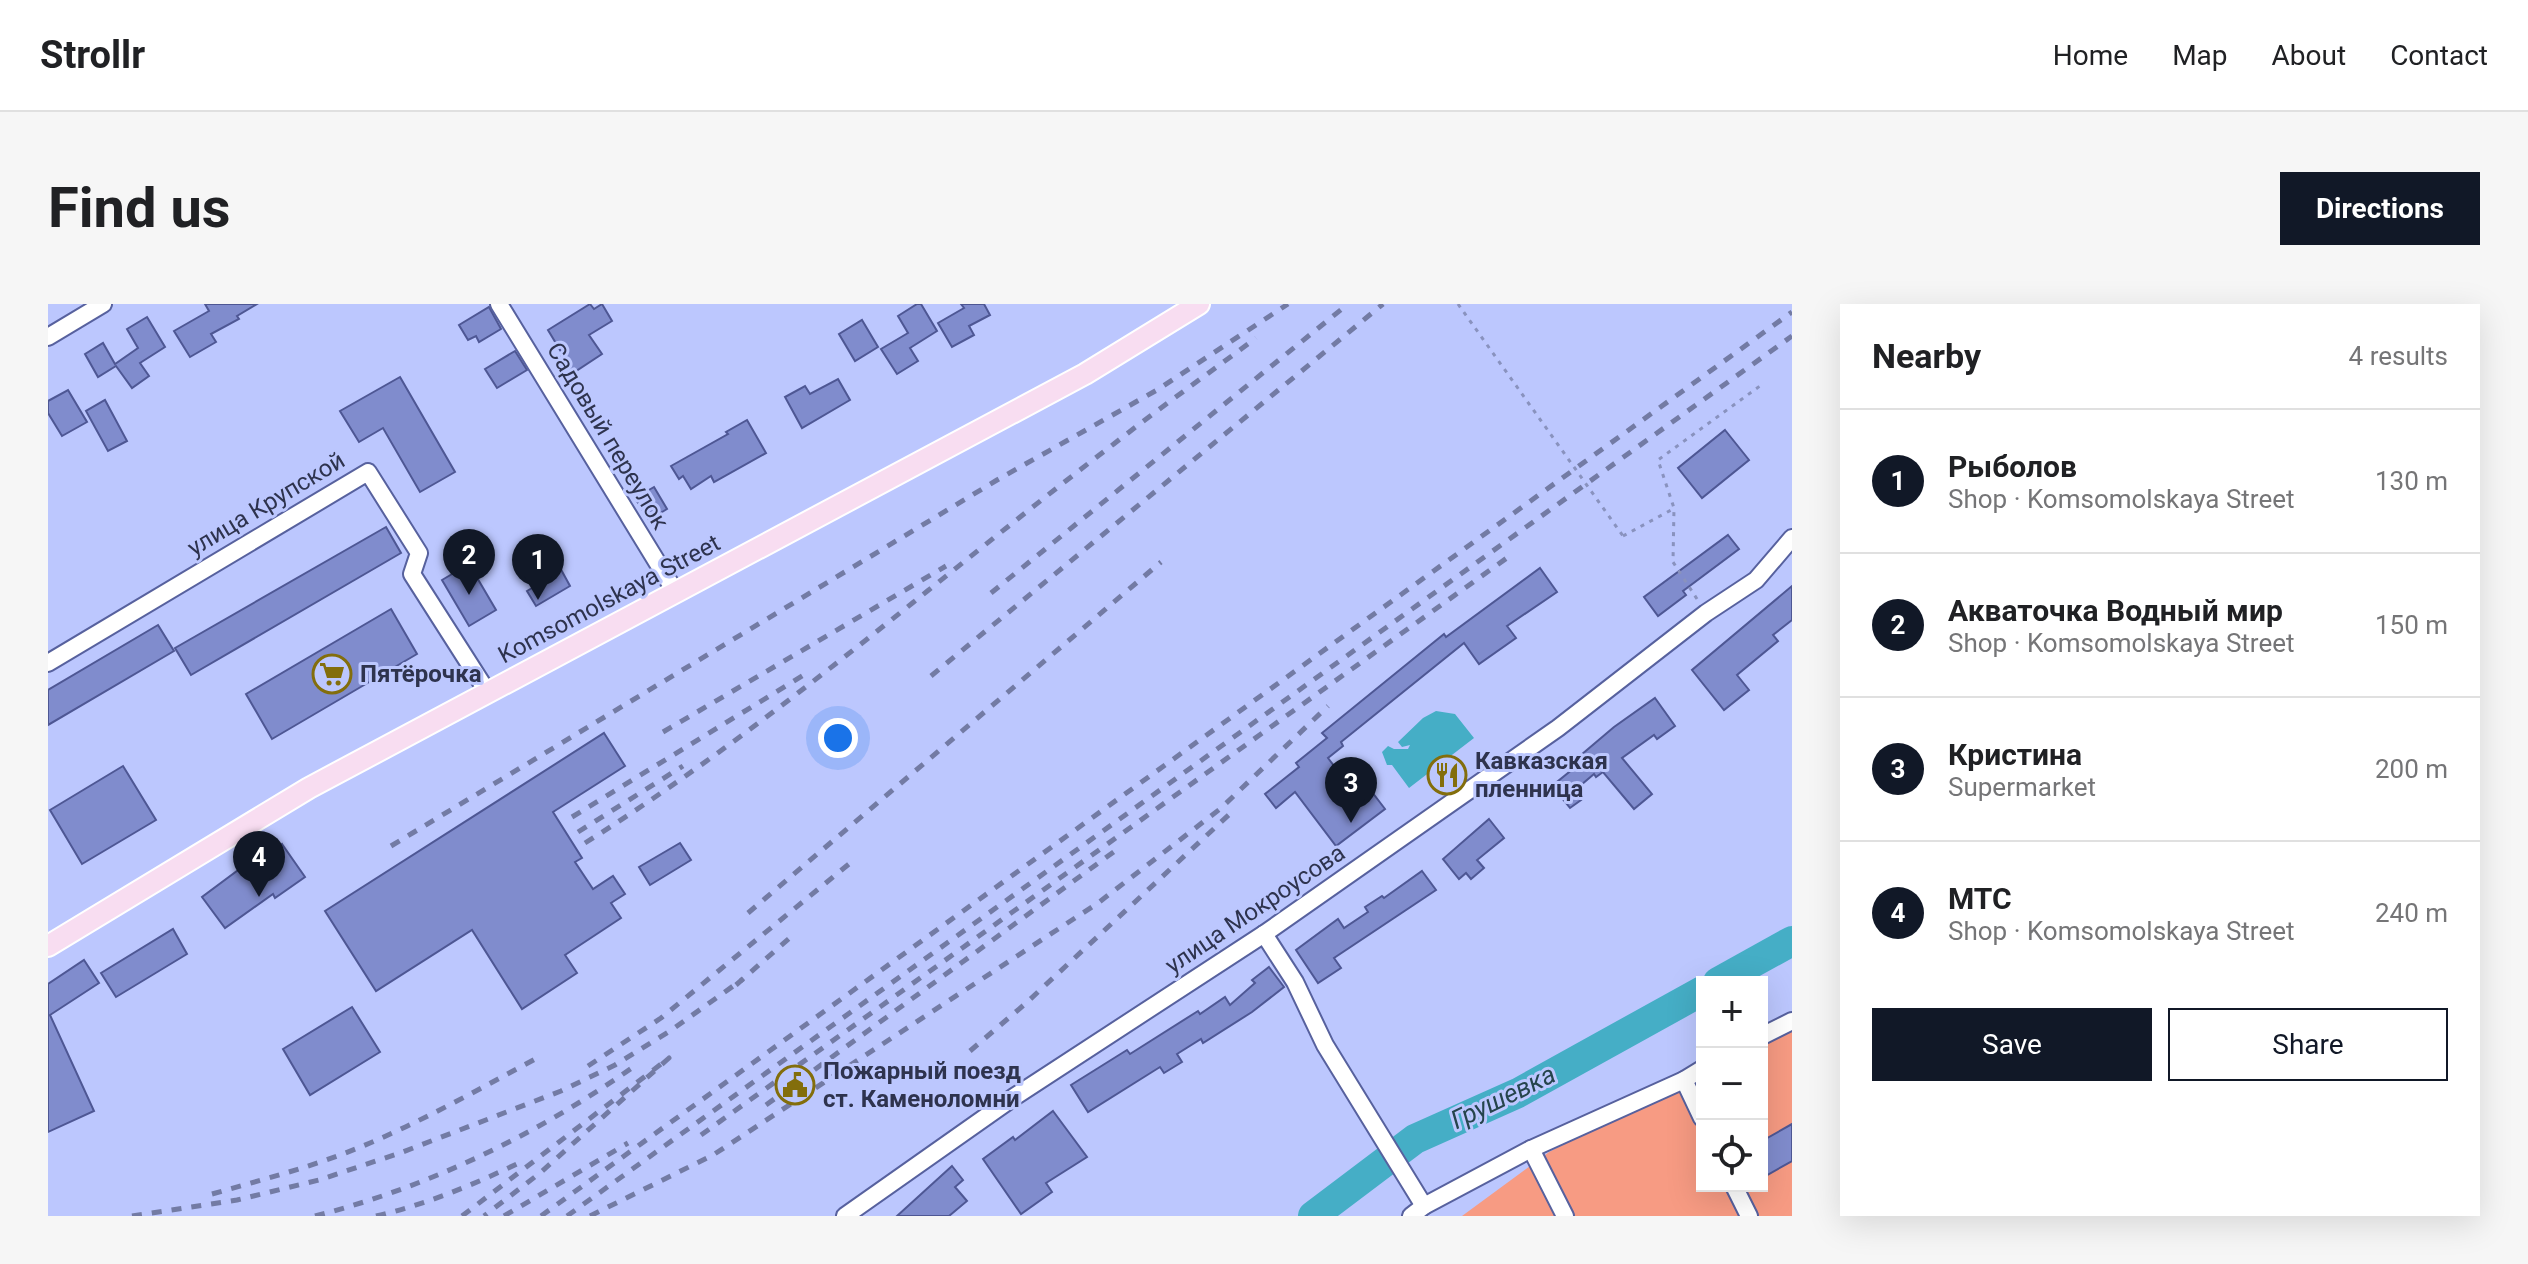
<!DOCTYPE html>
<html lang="en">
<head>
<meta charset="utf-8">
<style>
	body { margin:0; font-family:Roboto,sans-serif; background:#f6f6f6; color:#202124 }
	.controls { position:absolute; right:24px; bottom:24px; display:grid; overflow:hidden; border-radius:0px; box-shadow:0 8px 32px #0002 }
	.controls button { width:72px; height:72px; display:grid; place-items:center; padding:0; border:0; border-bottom:2px solid #e0e0e0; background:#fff; color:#202124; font:40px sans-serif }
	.you { position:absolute; left:790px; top:434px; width:28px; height:28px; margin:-20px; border:6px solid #fff; border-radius:50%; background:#1a73e8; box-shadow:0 0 0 12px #1a73e833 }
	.badge { display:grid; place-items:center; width:52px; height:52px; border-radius:50%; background:#111827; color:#fff; font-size:26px; font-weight:700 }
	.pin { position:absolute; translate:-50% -66px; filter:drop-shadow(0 2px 4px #0008) }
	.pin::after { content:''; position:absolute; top:42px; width:28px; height:24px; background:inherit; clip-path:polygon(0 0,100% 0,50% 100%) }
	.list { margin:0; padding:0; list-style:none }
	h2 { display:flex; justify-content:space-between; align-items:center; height:104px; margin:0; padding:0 32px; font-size:34px }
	h2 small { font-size:26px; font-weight:400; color:#757577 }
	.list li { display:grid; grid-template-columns:52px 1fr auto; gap:24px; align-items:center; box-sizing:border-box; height:144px; padding:0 32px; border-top:2px solid #e0e0e0 }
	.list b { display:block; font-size:30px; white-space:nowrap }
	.list p { margin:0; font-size:26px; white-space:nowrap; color:#757577 }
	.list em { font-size:26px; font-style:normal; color:#757577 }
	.actions { display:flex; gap:16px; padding:24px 32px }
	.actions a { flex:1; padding:18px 0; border:2px solid #111827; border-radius:0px; text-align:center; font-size:28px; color:#111827 }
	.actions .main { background:#111827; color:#fff }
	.icon { flex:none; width:44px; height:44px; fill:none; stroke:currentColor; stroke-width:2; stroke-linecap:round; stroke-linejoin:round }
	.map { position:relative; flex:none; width:1744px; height:912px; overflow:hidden; border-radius:0px }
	header { display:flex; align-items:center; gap:48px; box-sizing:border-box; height:112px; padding:0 40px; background:#fff; border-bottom:2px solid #e0e0e0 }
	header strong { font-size:38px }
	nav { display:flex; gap:44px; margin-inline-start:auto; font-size:28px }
	.intro { display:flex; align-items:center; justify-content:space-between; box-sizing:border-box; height:192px; padding:0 48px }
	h1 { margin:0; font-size:56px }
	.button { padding:20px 36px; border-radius:0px; background:#111827; color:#fff; font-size:28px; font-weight:700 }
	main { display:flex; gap:48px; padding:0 48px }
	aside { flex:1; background:#fff; border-radius:0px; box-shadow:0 8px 32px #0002 }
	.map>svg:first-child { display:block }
	.green { fill:#f79b83 }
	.water { fill:#45aec6 }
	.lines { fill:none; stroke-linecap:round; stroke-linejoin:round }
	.river { stroke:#45aec6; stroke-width:30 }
	.building { fill:#808ccd; stroke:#4e5794; stroke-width:2 }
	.minor-casing { stroke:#57619e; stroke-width:20 }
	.major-casing { stroke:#fff; stroke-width:24 }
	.path { stroke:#8992be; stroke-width:3; stroke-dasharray:4 6; stroke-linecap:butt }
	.minor { stroke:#fff; stroke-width:16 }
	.major { stroke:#f8ddf1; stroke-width:20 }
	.rail { stroke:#737ba4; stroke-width:5; stroke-dasharray:10 10; stroke-linecap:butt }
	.path-bridge { stroke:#8992be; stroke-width:3; stroke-dasharray:4 6; stroke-linecap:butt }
	.labels { text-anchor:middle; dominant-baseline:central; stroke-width:6; stroke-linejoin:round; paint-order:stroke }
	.street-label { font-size:24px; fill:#2e334e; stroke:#bcc7fe }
	.poi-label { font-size:24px; font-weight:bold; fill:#2e334e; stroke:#bcc7fe; text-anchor:start }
	.water-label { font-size:26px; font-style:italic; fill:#25444c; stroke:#bcc7fe }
</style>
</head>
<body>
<header>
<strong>Strollr</strong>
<nav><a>Home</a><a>Map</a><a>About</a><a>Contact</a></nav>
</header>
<div class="intro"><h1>Find us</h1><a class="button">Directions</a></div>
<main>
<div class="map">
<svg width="1744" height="912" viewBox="0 0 1744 912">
	<rect width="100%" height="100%" fill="#bcc7fe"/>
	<polygon class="green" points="1744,723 1744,912 1414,912 1501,848 1654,769 1654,882 1714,882 1714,738"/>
	<polygon class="water" points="1388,407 1407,410 1426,434 1361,484 1344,461 1339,461 1334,448 1340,442 1346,445 1360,445 1362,441 1354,443 1350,438 1375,414"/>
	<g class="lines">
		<g class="river">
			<polyline points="1670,678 1744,637"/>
			<polyline points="1265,912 1367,835 1470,789 1654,687"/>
		</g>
	</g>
	<g class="building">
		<polygon points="157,0 209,0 189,12 191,15 163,30 168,38 142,53 126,27 161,7"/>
		<polygon points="542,0 546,5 554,0 564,17 541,31 554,50 522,71 511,54 515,51 500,26"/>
		<polygon points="869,0 873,0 889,27 862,44 870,57 849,70 833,45 860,29 850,12"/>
		<polygon points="913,0 936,0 942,11 921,22 926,31 904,43 890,19 916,4"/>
		<polygon points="441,3 453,25 431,38 428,32 420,36 411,21"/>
		<polygon points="99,13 117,43 92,59 101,72 84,84 68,62 50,73 37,50 55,39 67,60 90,44 79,25"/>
		<polygon points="814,16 830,43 807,57 791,30"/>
		<polygon points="467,47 479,66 449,84 437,65"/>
		<polygon points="352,73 407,168 372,188 335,124 311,138 292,107"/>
		<polygon points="790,75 802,96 754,124 737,93 757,82 762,90"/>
		<polygon points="20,86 39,118 14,132 0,109 0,97"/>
		<polygon points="57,96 79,137 60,147 38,107"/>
		<polygon points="699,116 718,149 666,178 663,172 643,185 635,172 631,175 623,162 680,130 678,128"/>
		<polygon points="1677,126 1701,156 1654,194 1630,164"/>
		<polygon points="606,183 619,205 601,216 587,194"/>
		<polygon points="338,223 353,249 143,371 127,344"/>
		<polygon points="1680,231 1691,245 1635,287 1638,291 1610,312 1596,293"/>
		<polygon points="421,260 448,306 421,322 394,276"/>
		<polygon points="510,260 522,282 488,302 479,287 501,274 497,268"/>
		<polygon points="1492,264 1509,288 1459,322 1468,334 1431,360 1416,339 1293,438 1295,442 1280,454 1299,479 1311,471 1337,505 1288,542 1247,488 1228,504 1217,490 1251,463 1248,459 1279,434 1274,429 1396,330 1398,333"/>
		<polygon points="1744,282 1744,316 1725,331 1730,337 1689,371 1701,386 1676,406 1644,366"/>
		<polygon points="343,305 369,350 224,435 198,390"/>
		<polygon points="110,321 126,347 0,421 0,386"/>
		<polygon points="1607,394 1627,422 1609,435 1606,431 1574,454 1604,490 1586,505 1555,468 1548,473 1546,470 1526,487 1533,496 1522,504 1504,482 1536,456 1533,451 1566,423"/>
		<polygon points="556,429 577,462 505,508 534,554 527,558 545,585 565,572 577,590 563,599 573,614 517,651 529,669 474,705 424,626 328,687 277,607"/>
		<polygon points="75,462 108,516 34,560 2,506"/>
		<polygon points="1441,515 1456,534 1429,556 1436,564 1423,575 1418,569 1411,575 1395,555"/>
		<polygon points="632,539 643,556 602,581 591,563"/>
		<polygon points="234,540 257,573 227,594 225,590 177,624 154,593 197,561 199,564"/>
		<polygon points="1374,567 1388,586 1286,654 1293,664 1270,679 1248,646 1290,615 1296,624 1320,608 1317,603 1334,592 1336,594"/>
		<polygon points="125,625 139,650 68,693 53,669"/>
		<polygon points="36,656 51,679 2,711 46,807 0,828 0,680"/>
		<polygon points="1221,663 1236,683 1204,708 1155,739 1153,735 1129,750 1134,758 1116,769 1112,763 1040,808 1023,781 1079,746 1082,750 1150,707 1152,710 1177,693 1182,701 1207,679 1204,676"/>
		<polygon points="304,703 332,748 262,791 235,745"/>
		<polygon points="1005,807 1039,853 998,879 1004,888 973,910 935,855 965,833 967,836"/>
		<polygon points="1744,820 1744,857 1714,874 1714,837"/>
		<polygon points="904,862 915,876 907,883 919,897 901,912 849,912"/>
	</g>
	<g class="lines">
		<defs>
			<g id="minor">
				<polyline points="451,0 628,289"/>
				<polyline points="0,33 55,0"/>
				<polyline points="0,359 320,168 371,249 364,270 440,389"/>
				<polyline points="1216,630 1247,678 1277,741 1376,902"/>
				<polyline points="1714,732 1744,717"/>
				<polyline points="1636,776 1654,814"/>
				<polyline points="1483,845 1517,912"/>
				<polyline points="1686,882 1701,912"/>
				<polyline points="797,912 966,793 1216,630 1510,424 1658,309 1708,276 1744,234"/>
				<polyline points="1363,912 1376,902 1483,845 1636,776 1654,765"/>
			</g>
			<polyline id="major" points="0,642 261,484 1037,70 1151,0"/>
		</defs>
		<use href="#minor" class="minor-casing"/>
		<use href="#major" class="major-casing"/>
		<g class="path">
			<polyline points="1575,232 1625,205"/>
			<polyline points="1649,295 1625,258 1626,204 1610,156 1716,79"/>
		</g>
		<use href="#minor" class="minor"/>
		<use href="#major" class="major"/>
		<g class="rail">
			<polyline points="943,289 1300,0"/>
			<polyline points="883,372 1335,0"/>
			<polyline points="615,428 898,262"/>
			<polyline points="524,513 759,369"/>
			<polyline points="530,528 635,462"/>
			<path d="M537 539C725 421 891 273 1067 139 1113 103 1161 69 1208 34"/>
			<polyline points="343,542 949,176 1109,86 1240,0"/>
			<polyline points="700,609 1113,258"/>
			<polyline points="688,681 745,631"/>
			<polyline points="922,747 977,700 1186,506"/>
			<polyline points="540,762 613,714 807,555"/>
			<polyline points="718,801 1071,544"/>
			<polyline points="653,831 1463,251"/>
			<path d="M164 890C217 875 271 861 322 839 380 814 435 783 491 753"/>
			<polyline points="84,912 189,896 271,876 352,849 513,787 567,761 622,727 695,675"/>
			<path d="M267 912C381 883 492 829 588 761"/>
			<path d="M328 912C380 900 427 880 475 857"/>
			<polyline points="414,912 621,754 492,869 436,912"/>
			<polyline points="456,912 580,839"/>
			<polyline points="493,912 1744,8"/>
			<polyline points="519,912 1744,32"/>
			<polyline points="542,912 665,851 1050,599 1172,505 1280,402"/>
		</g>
		<polyline class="path-bridge" points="1410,0 1575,232"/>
	</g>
	<defs>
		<symbol id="supermarket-ring" viewBox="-11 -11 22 22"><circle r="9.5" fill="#bcc7fe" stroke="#836e0c" stroke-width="1.5"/><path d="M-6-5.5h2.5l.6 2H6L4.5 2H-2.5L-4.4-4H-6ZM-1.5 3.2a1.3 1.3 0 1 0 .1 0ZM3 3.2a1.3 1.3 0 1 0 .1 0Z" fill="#836e0c"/></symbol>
		<symbol id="restaurant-ring" viewBox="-11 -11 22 22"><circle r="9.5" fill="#bcc7fe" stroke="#836e0c" stroke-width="1.5"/><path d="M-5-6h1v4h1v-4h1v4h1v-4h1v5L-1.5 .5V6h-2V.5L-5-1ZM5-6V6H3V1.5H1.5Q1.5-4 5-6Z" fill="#836e0c"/></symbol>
		<symbol id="civic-ring" viewBox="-11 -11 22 22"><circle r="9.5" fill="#bcc7fe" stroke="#836e0c" stroke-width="1.5"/><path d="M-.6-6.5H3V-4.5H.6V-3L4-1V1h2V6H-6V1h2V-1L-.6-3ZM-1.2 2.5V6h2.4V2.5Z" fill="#836e0c"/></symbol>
	</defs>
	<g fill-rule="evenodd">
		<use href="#supermarket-ring" x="262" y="348" width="44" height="44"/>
		<use href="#restaurant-ring" x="1377" y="449" width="44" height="44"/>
		<use href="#civic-ring" x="725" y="759" width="44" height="44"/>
	</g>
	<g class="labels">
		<g class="street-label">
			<text transform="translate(560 132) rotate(59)">Садовый переулок</text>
			<text transform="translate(218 200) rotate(-31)">улица Крупской</text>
			<text transform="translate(561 295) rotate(-28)">Komsomolskaya Street</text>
			<text transform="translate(1207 605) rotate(-34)">улица Мокроусова</text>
		</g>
		<g class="poi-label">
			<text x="312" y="370">Пятёрочка</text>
			<text x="1427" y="457">Кавказская<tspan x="1427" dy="28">пленница</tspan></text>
			<text x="775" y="767">Пожарный поезд<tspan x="775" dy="28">ст. Каменоломни</tspan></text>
		</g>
		<g class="water-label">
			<text transform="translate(1455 793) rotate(-26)">Грушевка</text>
		</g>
	</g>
</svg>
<div class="controls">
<button>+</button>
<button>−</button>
<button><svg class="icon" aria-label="locate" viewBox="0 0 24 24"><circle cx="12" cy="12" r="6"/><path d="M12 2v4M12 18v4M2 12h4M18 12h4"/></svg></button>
</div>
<div class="you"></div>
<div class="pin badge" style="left:490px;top:296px">1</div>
<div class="pin badge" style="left:421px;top:291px">2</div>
<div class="pin badge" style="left:1303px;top:519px">3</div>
<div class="pin badge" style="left:211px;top:593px">4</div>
</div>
<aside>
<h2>Nearby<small>4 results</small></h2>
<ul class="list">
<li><span class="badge">1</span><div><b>Рыболов</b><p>Shop · Komsomolskaya Street</p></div><em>130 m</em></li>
<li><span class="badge">2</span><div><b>Акваточка Водный мир</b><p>Shop · Komsomolskaya Street</p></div><em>150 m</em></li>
<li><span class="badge">3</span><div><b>Кристина</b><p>Supermarket</p></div><em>200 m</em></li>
<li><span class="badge">4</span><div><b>МТС</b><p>Shop · Komsomolskaya Street</p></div><em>240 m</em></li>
</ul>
<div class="actions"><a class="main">Save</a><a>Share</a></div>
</aside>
</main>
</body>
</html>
